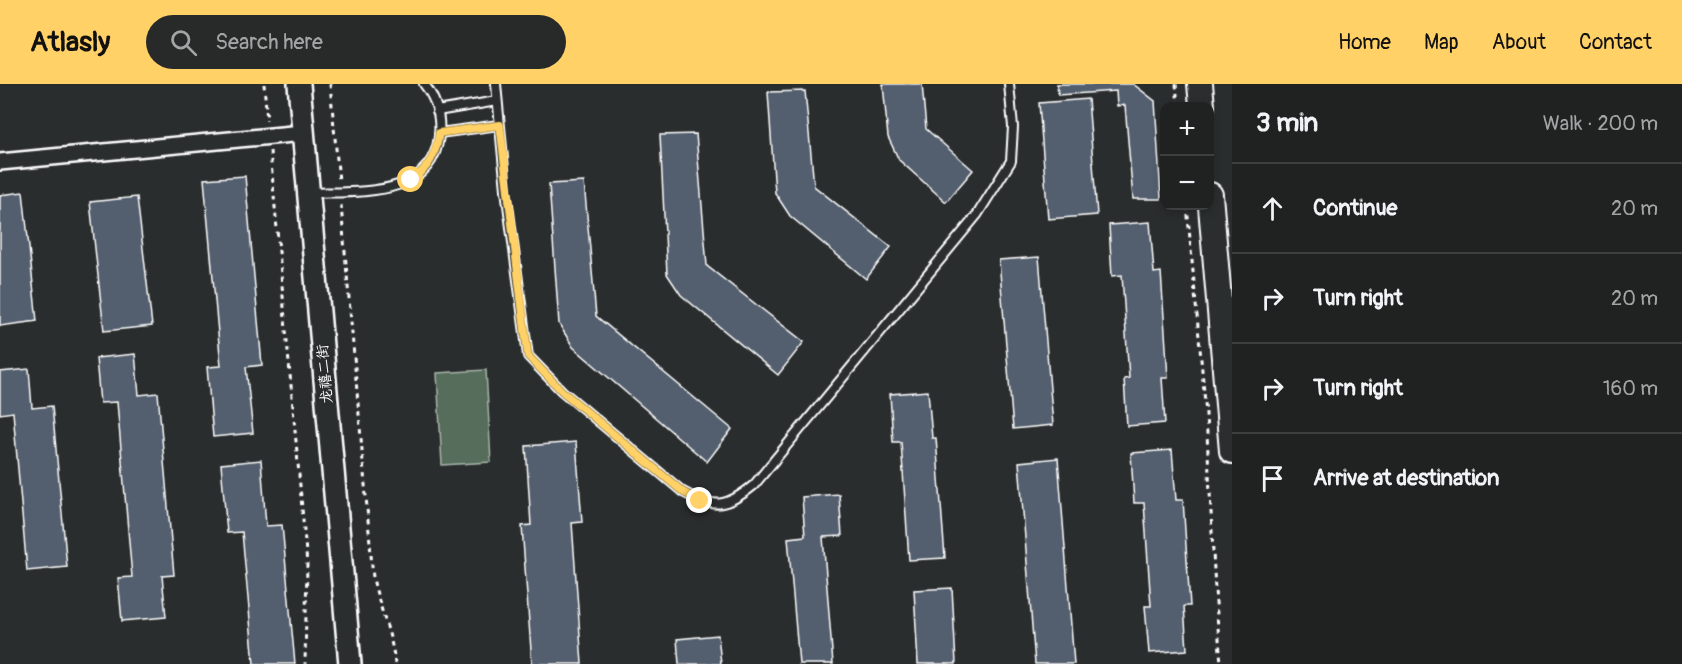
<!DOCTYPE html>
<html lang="en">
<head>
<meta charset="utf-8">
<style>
	body { margin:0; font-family:Pangolin,"LXGW WenKai TC",sans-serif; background:#282a2a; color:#f1f3f6 }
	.controls { position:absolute; right:18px; top:18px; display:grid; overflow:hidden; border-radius:12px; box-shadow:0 3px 9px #0003 }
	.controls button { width:54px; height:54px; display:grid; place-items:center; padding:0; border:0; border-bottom:2px solid #3d3f40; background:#202222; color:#f1f3f6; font:30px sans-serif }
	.stop { position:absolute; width:18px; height:18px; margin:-14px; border:4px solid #ffd166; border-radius:50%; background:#fff }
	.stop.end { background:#ffd166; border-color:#fff; box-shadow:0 2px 6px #0008 }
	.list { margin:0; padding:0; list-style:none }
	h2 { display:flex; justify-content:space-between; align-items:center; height:78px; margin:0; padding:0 24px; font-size:26px }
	h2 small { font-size:20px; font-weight:400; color:#a2a4a5 }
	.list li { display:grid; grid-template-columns:39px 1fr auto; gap:18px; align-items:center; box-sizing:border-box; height:90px; padding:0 24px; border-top:2px solid #3d3f40 }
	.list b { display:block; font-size:22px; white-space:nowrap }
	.list em { font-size:20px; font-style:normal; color:#a2a4a5 }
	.icon { flex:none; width:33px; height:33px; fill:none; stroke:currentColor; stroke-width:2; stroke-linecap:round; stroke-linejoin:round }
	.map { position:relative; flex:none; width:1232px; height:580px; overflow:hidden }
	header { display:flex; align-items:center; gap:36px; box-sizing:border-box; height:84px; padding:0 30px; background:#ffd166; color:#111 }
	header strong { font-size:28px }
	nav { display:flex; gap:33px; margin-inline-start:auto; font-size:21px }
	.search { width:420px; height:54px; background:#282a2a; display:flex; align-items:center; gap:15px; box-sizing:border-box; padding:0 21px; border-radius:33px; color:#a2a4a5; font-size:22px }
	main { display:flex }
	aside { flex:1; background:#202222 }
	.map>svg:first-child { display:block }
	.green { fill:#546d5a; stroke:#aab6ac; stroke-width:1.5 }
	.building { fill:#535e6e; stroke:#fff; stroke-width:1.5 }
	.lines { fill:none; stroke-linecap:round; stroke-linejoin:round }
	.lane-casing { stroke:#fff; stroke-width:12 }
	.street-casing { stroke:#fff; stroke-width:20 }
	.secondary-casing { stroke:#fff; stroke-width:26 }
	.primary-casing { stroke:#fff; stroke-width:28 }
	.path { stroke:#fff; stroke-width:3; stroke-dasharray:4.5 4.5; stroke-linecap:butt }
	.lane { stroke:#2a2d2e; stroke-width:8 }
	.street { stroke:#2a2d2e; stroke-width:15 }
	.secondary { stroke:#2a2d2e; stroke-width:21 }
	.primary { stroke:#2a2d2e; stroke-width:24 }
	.route { stroke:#ffd166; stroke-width:8 }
	.labels { text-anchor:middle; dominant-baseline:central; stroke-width:6; stroke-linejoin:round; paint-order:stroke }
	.street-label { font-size:15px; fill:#fff; stroke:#2a2d2e }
</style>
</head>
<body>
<header>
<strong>Atlasly</strong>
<div class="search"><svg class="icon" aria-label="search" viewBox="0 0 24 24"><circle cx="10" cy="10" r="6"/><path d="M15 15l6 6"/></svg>Search here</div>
<nav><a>Home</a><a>Map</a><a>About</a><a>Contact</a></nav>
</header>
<main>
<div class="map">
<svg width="1232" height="580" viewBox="0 0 1232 580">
	<rect width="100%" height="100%" fill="#2a2d2e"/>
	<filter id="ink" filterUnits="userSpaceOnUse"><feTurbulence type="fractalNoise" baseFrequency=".0167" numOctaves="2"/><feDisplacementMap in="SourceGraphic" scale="12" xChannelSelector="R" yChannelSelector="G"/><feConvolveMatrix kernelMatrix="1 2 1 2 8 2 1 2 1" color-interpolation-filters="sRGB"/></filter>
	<g filter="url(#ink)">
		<polygon class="green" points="486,286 491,378 442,381 437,289"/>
		<g class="building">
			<polygon points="883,0 922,0 926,45 973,86 946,118 899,76 888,53"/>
			<polygon points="1057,0 1133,0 1155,17 1161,115 1133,115 1125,21 1117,22 1116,7 1058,11"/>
			<polygon points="805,7 814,102 891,163 866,195 790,132 775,109 768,8"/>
			<polygon points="1088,15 1097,131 1048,135 1039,19"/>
			<polygon points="696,50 707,182 804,258 778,291 681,211 667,190 660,51"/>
			<polygon points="245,92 262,281 246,283 253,349 213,353 207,283 221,282 204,95"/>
			<polygon points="584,98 596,232 732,345 707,378 573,263 559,240 549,100"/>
			<polygon points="23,108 37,237 0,242 0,111"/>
			<polygon points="137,113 152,242 104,247 90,118"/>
			<polygon points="1150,138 1154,189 1161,188 1168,294 1162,294 1165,339 1127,342 1124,295 1129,294 1122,191 1112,192 1109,141"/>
			<polygon points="1039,173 1053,341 1013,345 999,176"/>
			<polygon points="135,270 139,311 158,309 174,491 162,492 166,533 122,537 118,494 132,493 117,318 100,319 96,274"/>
			<polygon points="29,285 32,324 52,322 67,483 27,487 13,328 0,330 0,288"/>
			<polygon points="928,307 932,354 936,354 945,474 909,476 901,358 893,358 890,310"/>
			<polygon points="576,358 582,438 572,439 582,580 532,580 522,442 531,441 526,362"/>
			<polygon points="1172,366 1176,416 1183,416 1190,522 1184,522 1187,566 1149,569 1145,522 1151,522 1144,419 1134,419 1131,369"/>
			<polygon points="1058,374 1074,580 1035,580 1019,378"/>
			<polygon points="261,376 266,442 282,441 295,580 254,580 242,448 227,449 221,380"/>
			<polygon points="839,410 842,452 823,453 833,580 799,580 788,454 805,452 802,413"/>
			<polygon points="952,504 956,580 918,580 914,506"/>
			<polygon points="718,551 721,580 679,580 677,555"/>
		</g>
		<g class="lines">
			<defs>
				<g id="lane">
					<path d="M496 0 506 106 528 272 562 307 683 408C714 425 726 424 754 401L977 131 1011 77 1013 43 1009 0"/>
					<polyline points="437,27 497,17"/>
					<polyline points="439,49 499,41"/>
					<path d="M310 109C357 107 432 115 439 52 441 33 436 15 424 0"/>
				</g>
				<polyline id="street" points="0,78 303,49"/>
				<polyline id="secondary" points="299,0 350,580"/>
				<g id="primary">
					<polyline points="1200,0 1202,22"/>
					<polyline points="1210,111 1232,367"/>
				</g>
			</defs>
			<use href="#lane" class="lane-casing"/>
			<use href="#street" class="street-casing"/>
			<use href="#secondary" class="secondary-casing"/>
			<use href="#primary" class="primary-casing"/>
			<g class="path">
				<polyline points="264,0 267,37"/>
				<polyline points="330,0 339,97"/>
				<polyline points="1176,0 1178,22"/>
				<polyline points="270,67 307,480 305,580"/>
				<path d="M341 121 373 494C379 523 392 550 395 580"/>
				<polyline points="1187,122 1206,330 1215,506 1221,580"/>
			</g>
			<use href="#lane" class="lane"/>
			<use href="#street" class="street"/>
			<use href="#secondary" class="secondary"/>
			<use href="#primary" class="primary"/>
		</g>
	</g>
	<g class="lines" filter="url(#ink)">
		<path class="route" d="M411 96C429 84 436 71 439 49L500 41 528 272 562 307 683 408 700 417"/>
	</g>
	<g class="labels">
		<g class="street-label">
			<text transform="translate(325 290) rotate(-95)">龙禧二街</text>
		</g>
	</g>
</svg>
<div class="controls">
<button>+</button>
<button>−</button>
</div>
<div class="stop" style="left:411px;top:96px"></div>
<div class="stop end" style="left:700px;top:417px"></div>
</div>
<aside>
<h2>3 min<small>Walk · 200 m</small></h2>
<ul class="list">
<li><svg class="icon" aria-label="ahead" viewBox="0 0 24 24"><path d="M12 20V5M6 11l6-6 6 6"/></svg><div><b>Continue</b></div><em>20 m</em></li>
<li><svg class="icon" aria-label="right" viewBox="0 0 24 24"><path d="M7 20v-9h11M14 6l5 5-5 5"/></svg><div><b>Turn right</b></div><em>20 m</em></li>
<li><svg class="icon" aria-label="right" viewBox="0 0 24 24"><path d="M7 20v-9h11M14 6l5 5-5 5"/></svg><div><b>Turn right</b></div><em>160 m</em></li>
<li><svg class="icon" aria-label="arrive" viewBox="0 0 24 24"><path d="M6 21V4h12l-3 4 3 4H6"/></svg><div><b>Arrive at destination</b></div></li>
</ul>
</aside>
</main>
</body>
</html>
